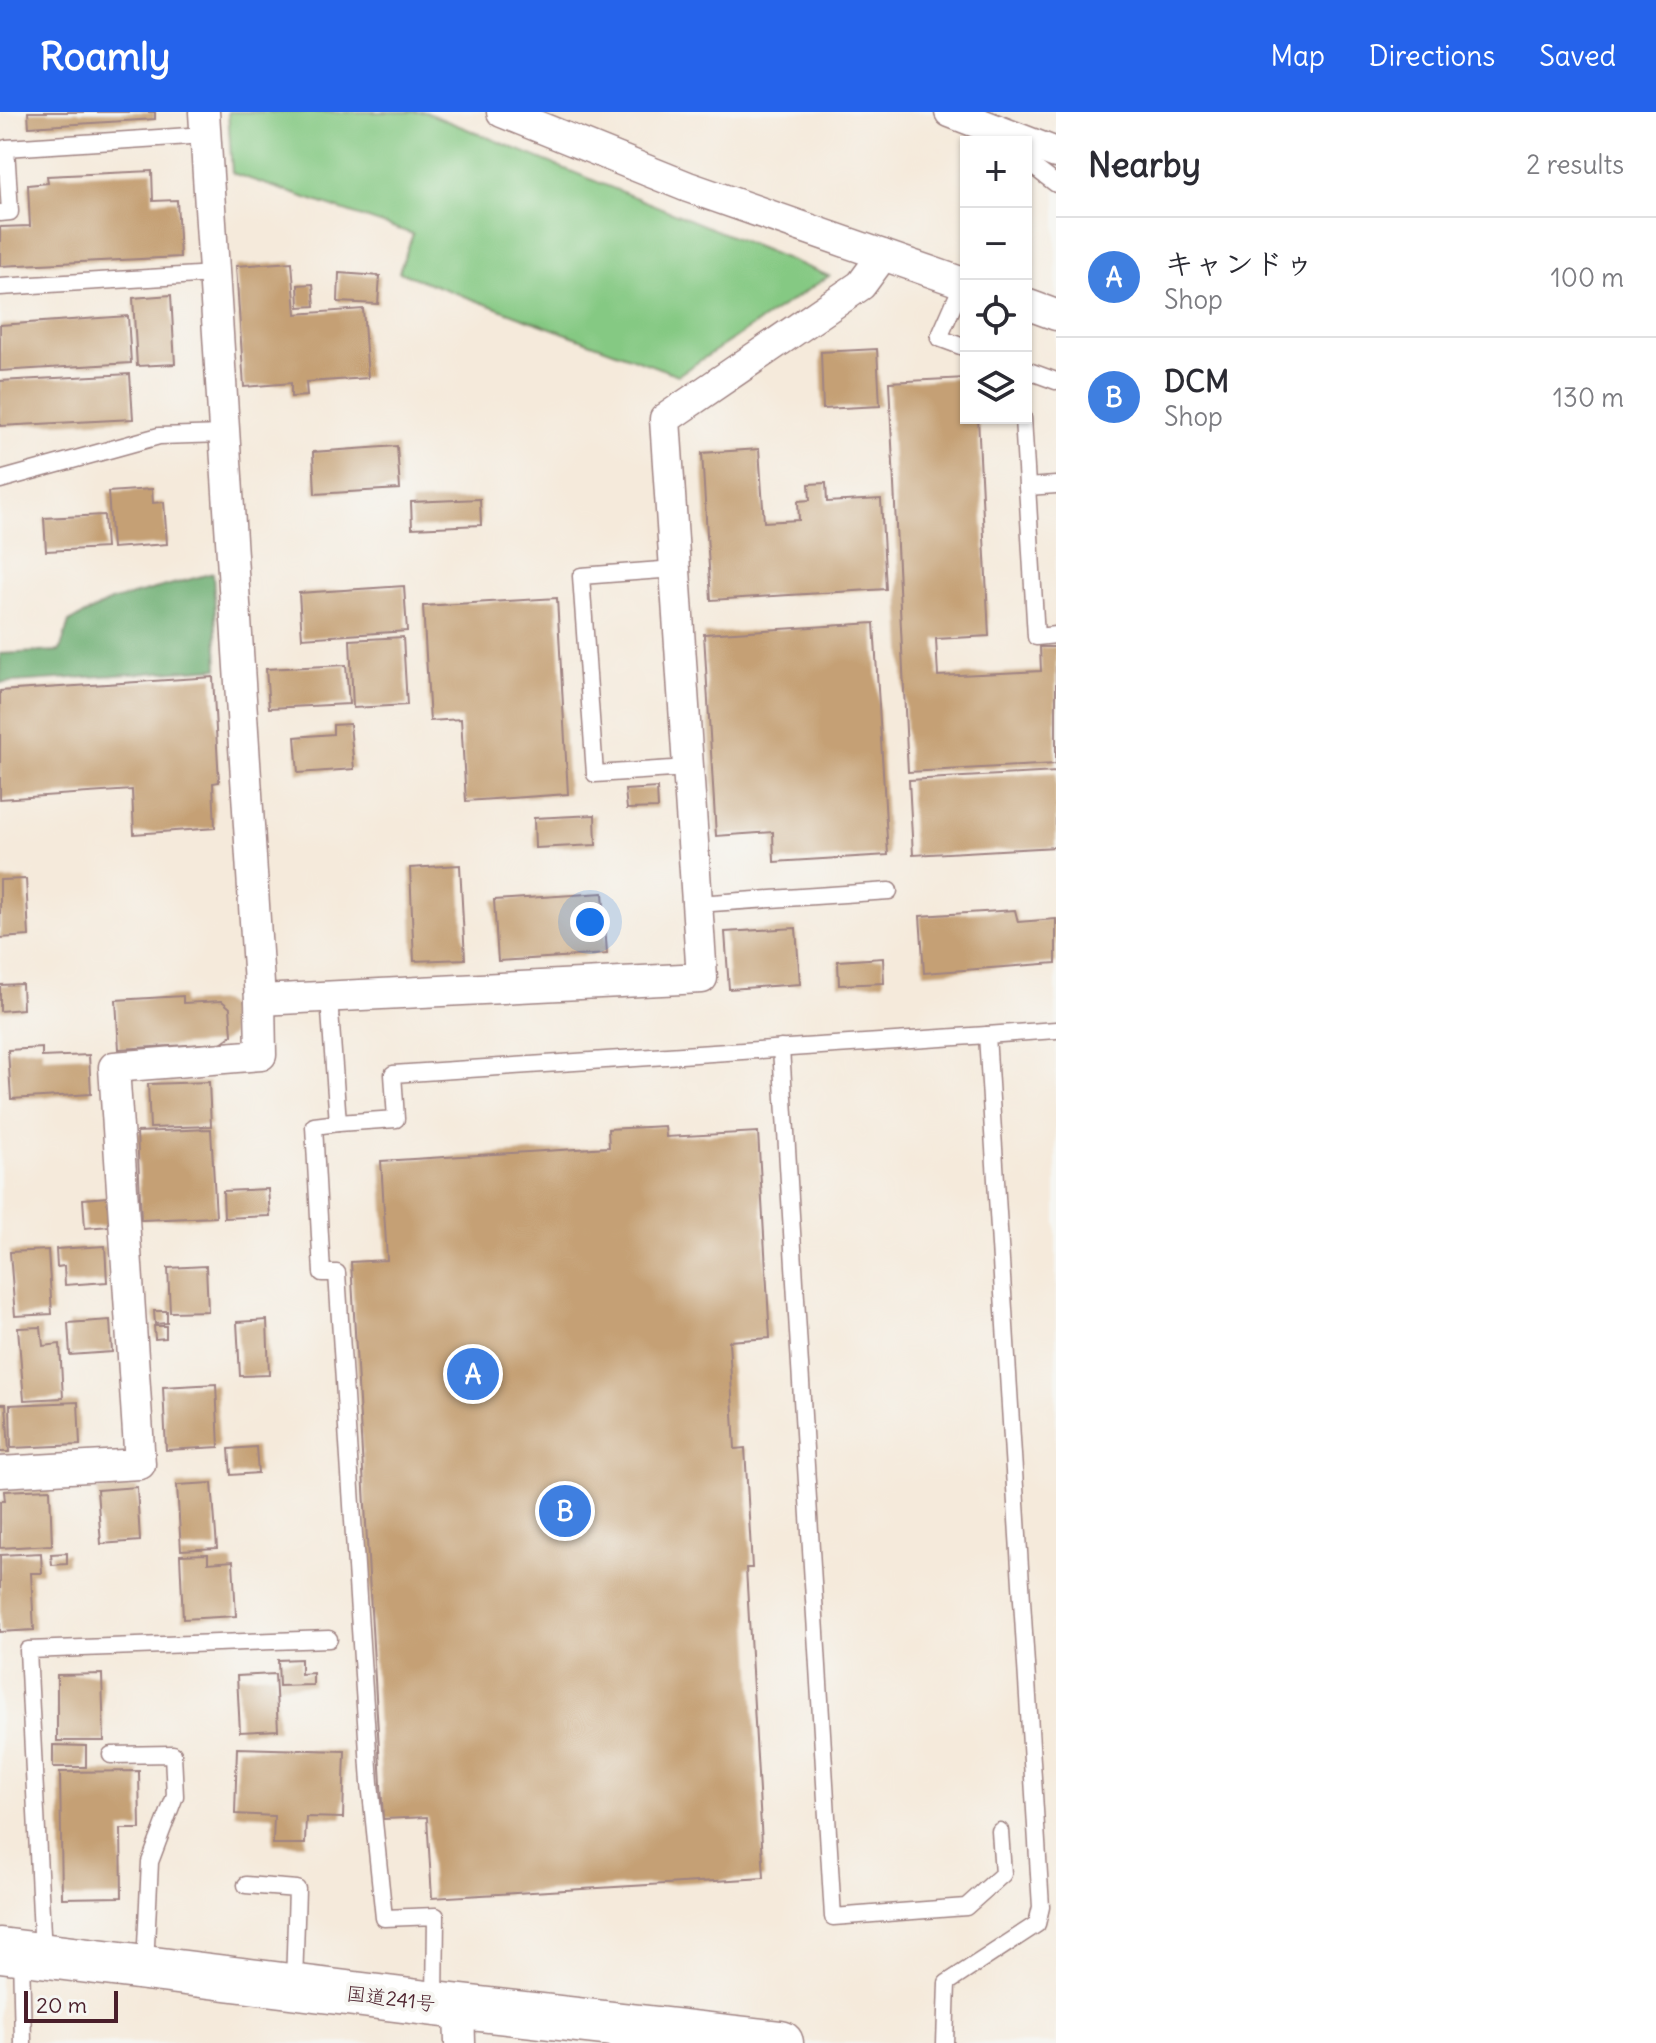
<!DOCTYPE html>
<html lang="en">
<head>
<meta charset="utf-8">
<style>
	body { margin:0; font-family:Delius,"Klee One",sans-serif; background:#f2f2f3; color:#2b2b33 }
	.controls { position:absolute; right:24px; top:24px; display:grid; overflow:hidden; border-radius:0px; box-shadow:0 2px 6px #0004 }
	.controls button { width:72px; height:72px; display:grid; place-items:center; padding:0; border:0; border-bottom:2px solid #e1e1e2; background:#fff; color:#2b2b33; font:40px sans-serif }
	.scale { position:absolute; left:24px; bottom:20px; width:94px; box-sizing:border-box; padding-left:8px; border:4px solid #4a1f2b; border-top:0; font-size:22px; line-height:28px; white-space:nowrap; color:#4a1f2b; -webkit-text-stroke:6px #f6f6f2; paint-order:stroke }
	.you { position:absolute; left:590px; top:810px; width:28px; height:28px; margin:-20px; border:6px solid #fff; border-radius:50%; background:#1a73e8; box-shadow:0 0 0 12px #1a73e833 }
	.badge { display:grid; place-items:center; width:52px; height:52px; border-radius:50%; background:#2563eb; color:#fff; font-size:26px; font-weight:700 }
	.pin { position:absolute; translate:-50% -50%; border:4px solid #fff; box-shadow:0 2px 8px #0006 }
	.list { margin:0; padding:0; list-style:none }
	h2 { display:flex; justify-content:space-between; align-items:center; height:104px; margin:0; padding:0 32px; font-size:34px }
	h2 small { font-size:26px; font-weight:400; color:#7c7c81 }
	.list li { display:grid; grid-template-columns:52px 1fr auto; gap:24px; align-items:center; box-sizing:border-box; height:120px; padding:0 32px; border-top:2px solid #e1e1e2 }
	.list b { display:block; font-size:30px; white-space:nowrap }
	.list p { margin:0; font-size:26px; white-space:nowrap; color:#7c7c81 }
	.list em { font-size:26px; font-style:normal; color:#7c7c81 }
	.icon { flex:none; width:44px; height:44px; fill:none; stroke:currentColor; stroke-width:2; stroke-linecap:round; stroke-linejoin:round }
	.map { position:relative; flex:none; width:1056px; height:1931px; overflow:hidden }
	header { display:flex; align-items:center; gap:48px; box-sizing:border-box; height:112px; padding:0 40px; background:#2563eb; color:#fff }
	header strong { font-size:38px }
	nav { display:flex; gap:44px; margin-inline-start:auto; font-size:28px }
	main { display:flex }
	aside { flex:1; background:#fff }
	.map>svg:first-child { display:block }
	.green { fill:#85c983; stroke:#687457; stroke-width:2 }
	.forest { fill:#6cad71; stroke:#5b664e; stroke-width:2 }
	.building { fill:#c5a075 }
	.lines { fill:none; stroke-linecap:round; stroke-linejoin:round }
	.service-casing { stroke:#a08483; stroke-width:19 }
	.minor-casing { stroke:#a08483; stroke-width:33 }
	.trunk-casing { stroke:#a08483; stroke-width:47 }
	.service { stroke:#fff; stroke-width:16 }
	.minor { stroke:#fff; stroke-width:30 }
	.trunk { stroke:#fff; stroke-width:44 }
	.labels { text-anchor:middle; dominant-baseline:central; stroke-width:8; stroke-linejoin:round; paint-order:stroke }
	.street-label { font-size:20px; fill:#4a1f2b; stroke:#f6f6f2 }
</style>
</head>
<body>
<header>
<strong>Roamly</strong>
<nav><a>Map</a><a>Directions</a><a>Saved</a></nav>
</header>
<main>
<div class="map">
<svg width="1056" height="1931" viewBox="0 0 1056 1931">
	<rect width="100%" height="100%" fill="#f6f6f2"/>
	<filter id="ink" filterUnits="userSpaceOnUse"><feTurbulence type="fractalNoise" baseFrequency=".0125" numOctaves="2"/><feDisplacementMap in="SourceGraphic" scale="16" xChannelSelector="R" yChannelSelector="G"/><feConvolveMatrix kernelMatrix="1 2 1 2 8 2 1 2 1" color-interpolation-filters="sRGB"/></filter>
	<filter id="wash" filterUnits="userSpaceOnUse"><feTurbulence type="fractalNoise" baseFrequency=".006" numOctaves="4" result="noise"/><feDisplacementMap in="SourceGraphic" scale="32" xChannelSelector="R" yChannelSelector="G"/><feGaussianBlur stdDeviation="1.8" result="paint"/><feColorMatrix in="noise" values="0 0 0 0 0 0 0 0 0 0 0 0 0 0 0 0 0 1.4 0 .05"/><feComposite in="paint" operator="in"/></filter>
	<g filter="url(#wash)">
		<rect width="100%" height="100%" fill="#f5eadb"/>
		<polygon class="green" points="228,0 425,0 829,164 678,263 399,160 413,122 232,61"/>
		<polygon class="forest" points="213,461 218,556 0,571 0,542 60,539 69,510 111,489"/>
		<g id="blocks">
			<g class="building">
				<polygon points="28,0 155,0 155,7 29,15"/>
				<polygon points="152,59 153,89 177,88 180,145 0,154 0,115 30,114 28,73 48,71 47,64"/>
				<polygon points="292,150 296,202 363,197 368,266 306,270 307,284 291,285 291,271 244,275 236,154"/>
				<polygon points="339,161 380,164 378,192 338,190"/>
				<polygon points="313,172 315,194 299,195 298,173"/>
				<polygon points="171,183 175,252 137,254 133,186"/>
				<polygon points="128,204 131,251 0,259 0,213"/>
				<polygon points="877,237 880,294 823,297 821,240"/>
				<polygon points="130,262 133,307 0,314 0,269"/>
				<polygon points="966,266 966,306 978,306 989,524 936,527 938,564 1041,559 1040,535 1056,535 1056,652 908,660 889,270"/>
				<polygon points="397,334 400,377 315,382 313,340"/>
				<polygon points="759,337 764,410 799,408 798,389 810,388 809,372 826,371 827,390 881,387 886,477 711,488 702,341"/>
				<polygon points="152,377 153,391 164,390 167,432 112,436 108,380"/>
				<polygon points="480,387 481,413 412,416 411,390"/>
				<polygon points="104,403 106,436 46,439 44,406"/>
				<polygon points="404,474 407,519 302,526 299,481"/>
				<polygon points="557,486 568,682 466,689 461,607 430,609 423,494"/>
				<polygon points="874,511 888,743 774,750 773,720 716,724 704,522"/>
				<polygon points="403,525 407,593 353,596 350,528"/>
				<polygon points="346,553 349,592 269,596 266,557"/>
				<polygon points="213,565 219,670 213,671 215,716 134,722 132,678 0,687 0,579"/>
				<polygon points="350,612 354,657 298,661 295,625 333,622 333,613"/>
				<polygon points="1056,660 1056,735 913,743 909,668"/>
				<polygon points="657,676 658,696 627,697 625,678"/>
				<polygon points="595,703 596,733 535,736 534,706"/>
				<polygon points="460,753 465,847 414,849 410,756"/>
				<polygon points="26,767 29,824 0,826 0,768"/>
				<polygon points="603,781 607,842 498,849 494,788"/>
				<polygon points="1015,798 1018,810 1056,807 1056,851 924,861 920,804"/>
				<polygon points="796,816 800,872 729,877 725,820"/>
				<polygon points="883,846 884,871 839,873 838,849"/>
				<polygon points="22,872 23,897 0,899 0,873"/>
				<polygon points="183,884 183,891 222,889 230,896 232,923 221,931 119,937 116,888"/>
				<polygon points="42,936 42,945 89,943 91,982 11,987 8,938"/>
				<polygon points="209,970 211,1014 150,1016 148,972"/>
				<polygon points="665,1014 666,1025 758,1020 770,1226 729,1229 735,1337 745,1336 752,1456 746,1456 764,1766 432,1786 427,1705 383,1707 351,1150 387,1148 381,1049 609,1035 608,1017"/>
				<polygon points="211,1017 216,1105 141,1108 137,1020"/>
				<polygon points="268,1077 270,1104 224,1106 223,1079"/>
				<polygon points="108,1085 110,1114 85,1116 83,1087"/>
				<polygon points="105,1134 107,1170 65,1173 64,1154 57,1155 56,1137"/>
				<polygon points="48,1138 52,1202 15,1204 10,1140"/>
				<polygon points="206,1154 208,1199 170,1200 168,1156"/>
				<polygon points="154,1199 167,1199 167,1211 155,1212"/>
				<polygon points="110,1208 112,1240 70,1243 68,1211"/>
				<polygon points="267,1208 269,1263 240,1264 237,1210"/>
				<polygon points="154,1214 166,1214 166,1226 155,1227"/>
				<polygon points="41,1215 43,1234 60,1232 63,1286 24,1288 18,1216"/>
				<polygon points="216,1272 219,1335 166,1338 163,1275"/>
				<polygon points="78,1290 80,1333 11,1336 10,1293"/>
				<polygon points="0,1292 6,1292 9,1340 0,1340"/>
				<polygon points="256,1335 258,1361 231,1363 229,1337"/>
				<polygon points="212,1371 217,1436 181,1438 177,1373"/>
				<polygon points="137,1375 140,1429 101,1432 97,1378"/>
				<polygon points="50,1377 52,1433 0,1436 0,1389 5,1389 4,1379"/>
				<polygon points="41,1441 42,1461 31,1461 34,1518 0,1520 0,1443"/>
				<polygon points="67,1441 67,1452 52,1453 51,1442"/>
				<polygon points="208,1442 208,1451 233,1449 236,1504 183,1507 180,1443"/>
				<polygon points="301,1547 301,1562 313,1561 313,1573 279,1574 278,1548"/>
				<polygon points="102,1562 104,1629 57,1629 57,1563"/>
				<polygon points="275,1562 278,1618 240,1620 237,1564"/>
				<polygon points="53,1633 86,1634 86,1655 53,1655"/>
				<polygon points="237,1636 345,1639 343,1706 306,1705 305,1732 273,1732 274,1704 235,1702"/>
				<polygon points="139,1659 140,1717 121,1717 122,1785 62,1786 60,1660"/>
			</g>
		</g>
	</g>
	<g filter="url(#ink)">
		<use href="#blocks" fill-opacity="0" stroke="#a08483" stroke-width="2"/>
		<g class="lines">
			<defs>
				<g id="service">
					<polyline points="1026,38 1031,53 1056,72"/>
					<polyline points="0,101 10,100 6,36 205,23"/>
					<polyline points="963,171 939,226 966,236"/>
					<polyline points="0,175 214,162"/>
					<polyline points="1026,258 1056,269"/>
					<polyline points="1023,306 1036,525 1056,523"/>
					<polyline points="0,368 159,324 224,322"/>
					<polyline points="1027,375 1056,373"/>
					<polyline points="675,457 581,464 595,662 688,656"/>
					<polyline points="697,792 889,779"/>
					<polyline points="329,885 338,1011 396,1007 393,962 987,923"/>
					<polyline points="781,936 833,1805 966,1795 1003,1762 1000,1719"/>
					<polyline points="338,1011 314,1014 322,1161 337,1161 370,1671 384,1806 436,1804 435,1890"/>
					<polyline points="111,1643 173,1642 175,1684 150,1750 145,1854"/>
					<polyline points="246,1773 297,1777 294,1872"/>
					<polyline points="21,1841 23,1931"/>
					<polyline points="43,1842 28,1538 329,1527"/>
					<polyline points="945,1931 947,1871 1037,1812 1041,1795 987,923 1056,918"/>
				</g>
				<g id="minor">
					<polyline points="502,0 688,75 966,172"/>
					<polyline points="950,0 1056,41"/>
					<polyline points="1026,192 1056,203"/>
					<polyline points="260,888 702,866 665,307 861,173 883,143"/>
					<polyline points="0,1360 140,1352 114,955 261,943 260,888 204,0"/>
					<polyline points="459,1894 460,1931"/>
				</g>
				<polyline id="trunk" points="0,1838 435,1892 781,1931"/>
			</defs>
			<use href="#service" class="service-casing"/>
			<use href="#minor" class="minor-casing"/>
			<use href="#trunk" class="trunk-casing"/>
			<use href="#service" class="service"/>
			<use href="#minor" class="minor"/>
			<use href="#trunk" class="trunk"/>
		</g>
	</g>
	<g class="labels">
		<g class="street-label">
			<text transform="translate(391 1886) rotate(7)">国道241号</text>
		</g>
	</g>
</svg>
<div class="controls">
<button>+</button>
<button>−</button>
<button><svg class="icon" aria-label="locate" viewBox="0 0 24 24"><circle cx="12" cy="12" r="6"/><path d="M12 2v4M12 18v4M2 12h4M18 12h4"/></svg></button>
<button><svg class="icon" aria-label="layers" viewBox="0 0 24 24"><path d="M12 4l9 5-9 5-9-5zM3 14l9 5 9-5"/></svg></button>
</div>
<div class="scale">20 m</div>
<div class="you"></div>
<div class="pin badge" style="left:473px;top:1262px;background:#3f7fe0">A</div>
<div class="pin badge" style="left:565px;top:1399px;background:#3f7fe0">B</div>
</div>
<aside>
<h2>Nearby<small>2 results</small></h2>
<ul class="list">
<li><span class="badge" style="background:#3f7fe0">A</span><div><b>キャンドゥ</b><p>Shop</p></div><em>100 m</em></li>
<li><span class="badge" style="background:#3f7fe0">B</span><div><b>DCM</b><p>Shop</p></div><em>130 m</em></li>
</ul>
</aside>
</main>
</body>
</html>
